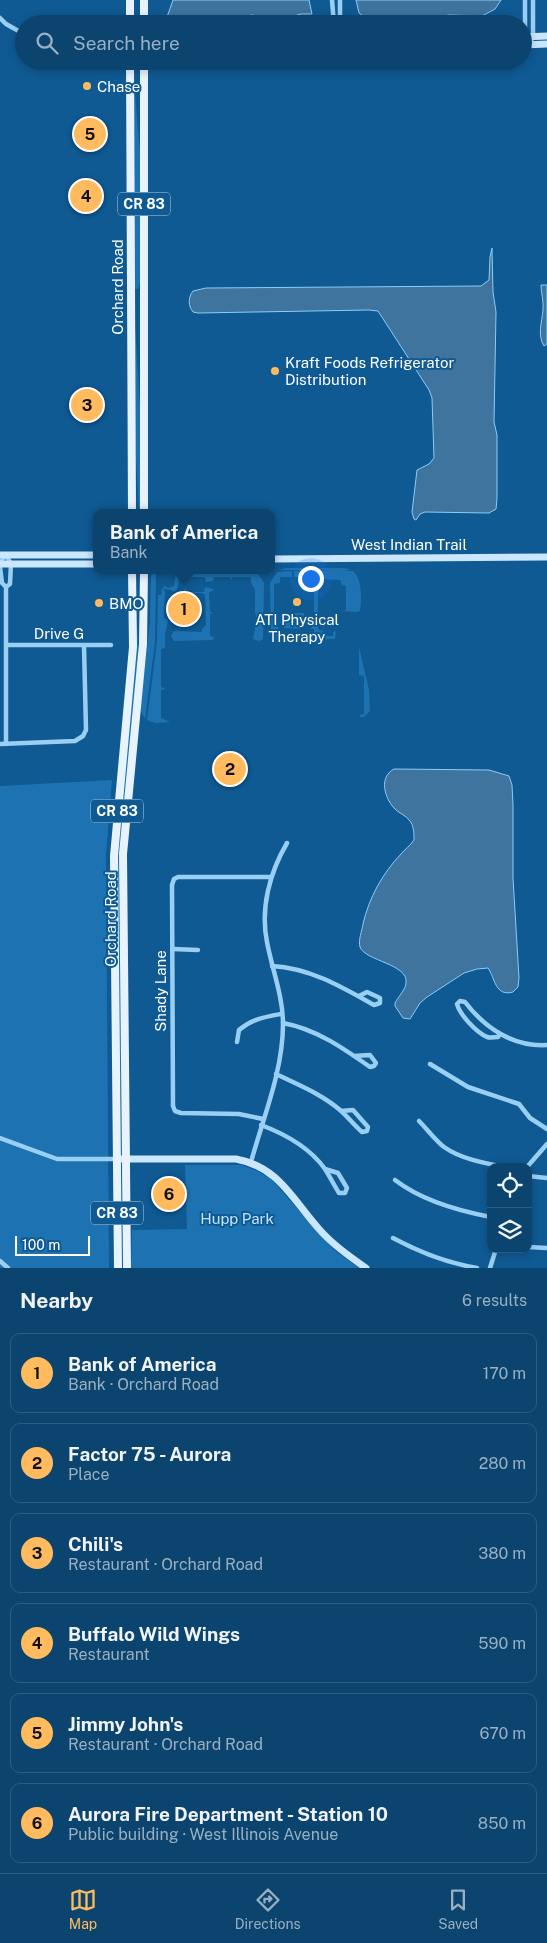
<!DOCTYPE html>
<html lang="en">
<head>
<meta charset="utf-8">
<style>
	body { margin:0; font-family:"Public Sans",sans-serif; background:#194e76; color:#f1f3f6 }
	.controls { position:absolute; right:15px; bottom:15px; display:grid; overflow:hidden; border-radius:10px; box-shadow:0 2px 8px #0003 }
	.controls button { width:45px; height:45px; display:grid; place-items:center; padding:0; border:0; border-bottom:1px solid #2b5c81; background:#0b446e; color:#f1f3f6; font:25px sans-serif }
	.scale { position:absolute; left:15px; bottom:12px; width:75px; box-sizing:border-box; padding-left:5px; border:2px solid #fff; border-top:0; font-size:14px; line-height:18px; white-space:nowrap; color:#fff; -webkit-text-stroke:4px #0f5a93; paint-order:stroke }
	.you { position:absolute; left:310px; top:578px; width:18px; height:18px; margin:-12px; border:4px solid #fff; border-radius:50%; background:#1a73e8; box-shadow:0 0 0 8px #1a73e833 }
	.badge { display:grid; place-items:center; width:32px; height:32px; border-radius:50%; background:#ffbb5d; color:#111; font-size:16px; font-weight:700 }
	.pin { position:absolute; translate:-50% -50%; border:2px solid #fff; box-shadow:0 1px 5px #0006 }
	.popup { position:absolute; left:93px; top:509px; width:182px; height:65px; box-sizing:border-box; display:grid; place-content:center; border-radius:10px; background:#0b446e; filter:drop-shadow(0 1px 4px #0005); font-size:16px; white-space:nowrap; color:#9ab0c2 }
	.popup b { font-size:19px; color:#f1f3f6 }
	.popup::after { content:''; position:absolute; left:50%; top:100%; margin-left:-10px; border:10px solid transparent; border-top-color:#0b446e }
	.list { margin:0; padding:0; list-style:none }
	h2 { display:flex; justify-content:space-between; align-items:center; height:65px; margin:0; padding:0 20px; font-size:21px }
	h2 small { font-size:16px; font-weight:400; color:#9ab0c2 }
	.list li { display:grid; grid-template-columns:32px 1fr auto; gap:15px; align-items:center; box-sizing:border-box; height:80px; margin:0 10px 10px; padding:0 10px; border:1px solid #2b5c81; border-radius:10px }
	.list b { display:block; font-size:19px; white-space:nowrap }
	.list p { margin:0; font-size:16px; white-space:nowrap; color:#9ab0c2 }
	.list em { font-size:16px; font-style:normal; color:#9ab0c2 }
	.icon { flex:none; width:28px; height:28px; fill:none; stroke:currentColor; stroke-width:2; stroke-linecap:round; stroke-linejoin:round }
	.map { position:relative; flex:none; width:547px; height:1268px; overflow:hidden }
	.search { position:absolute; background:#0b446e; box-shadow:0 2px 8px #0003; left:15px; right:15px; top:15px; height:55px; display:flex; align-items:center; gap:12px; box-sizing:border-box; padding:0 18px; border-radius:28px; color:#9ab0c2; font-size:19px }
	.sheet { height:605px; background:#0b446e }
	nav { display:flex; justify-content:space-around; align-items:center; box-sizing:border-box; height:70px; border-top:1px solid #2b5c81; background:#0b446e; font-size:14px; color:#9ab0c2 }
	nav a { display:grid; justify-items:center; gap:2px }
	nav .on { color:#ffbb5d }
	.map>svg:first-child { display:block }
	.green { fill:#1d73b1 }
	.water { fill:#3e749e; stroke:#8cccf8 }
	.lines { fill:none; stroke-linecap:round; stroke-linejoin:round }
	.street { stroke:#9acff4; stroke-width:4.5 }
	.secondary { stroke:#cae7fd; stroke-width:7 }
	.primary { stroke:#e7f4ff; stroke-width:8 }
	.poi-dot { fill:#ffbb5d; stroke:#0f5a93; stroke-width:2 }
	.labels { text-anchor:middle; dominant-baseline:central; stroke-width:4; stroke-linejoin:round; paint-order:stroke }
	.shield { fill:#0f5a93; stroke:#b7cedf; stroke-width:1 }
	.shield-label { font-size:14px; font-weight:bold; fill:#fff }
	.poi-label { font-size:15px; fill:#fff; stroke:#0f5a93; text-anchor:start }
	.street-label { font-size:15px; fill:#fff; stroke:#0f5a93 }
	.park-label { font-size:15px; fill:#c2e5fe; stroke:#0f5a93 }
</style>
</head>
<body>
<div class="map">
<svg width="547" height="1268" viewBox="0 0 547 1268">
	<rect width="100%" height="100%" fill="#0f5a93"/>
	<g class="green">
		<polygon points="133,72 140,152 141,279 138,289 134,289"/>
		<polygon points="135,326 141,424 141,513 139,513 135,436"/>
		<path d="M286 568H344L351 570 342 571H353C362 579 362 598 360 611L357 612 342 611 346 610V586L342 585 340 580 323 579 318 583V629L324 632 325 636H333V632L336 631 335 639 288 641 285 636 288 634H314V629H311L314 622V582L312 577H294V571L337 570H279Z"/>
		<path d="M185 570 257 572 264 583 263 639 259 641 253 639 257 619 255 612V589L251 583V577H232L231 581 230 577H214L213 581 206 582 205 577H179C178 583 180 589 173 592L172 590 164 589 163 587 165 586 168 588 174 586 176 573 182 574Z"/>
		<polygon points="154,571 156,572 155,642 145,719 140,709 150,623 151,576"/>
		<polygon points="292,571 292,577 280,577 280,583 274,584 274,614 278,615 278,639 275,641 271,639 271,635 270,583 277,572"/>
		<polygon points="162,587 165,592 164,618 168,620 165,635 165,648 161,649 161,687 166,689 161,690 161,718 170,722 155,723 147,720 157,642 158,595 161,595"/>
		<polygon points="205,587 213,589 213,591 209,592 210,612 214,613 210,614 210,636 214,637 213,640 174,641 171,636 174,631 202,632 202,629 206,625 205,595 202,593 184,593 183,591 186,588 186,592 204,592"/>
		<polygon points="135,590 138,639 137,679 123,818 121,1097 119,1048 117,863"/>
		<polygon points="284,613 304,613 304,625 306,626 301,629 284,628"/>
		<polygon points="359,647 369,690 370,711 364,717 360,717 360,715 364,714 364,676 359,675"/>
		<polygon points="112,780 106,856 109,1268 0,1268 0,786"/>
		<polygon points="185,1165 241,1165 255,1170 272,1180 334,1250 359,1268 131,1268 132,1230 187,1229"/>
	</g>
	<g class="water">
		<polygon points="173,0 309,0 312,14 301,14 280,20 252,15 231,21 197,16 172,21 167,17"/>
		<polygon points="356,0 501,0 495,9 482,16 449,15 424,20 396,18 368,20 359,13"/>
		<path d="M492 248 493 292 496 312 494 422 497 435V499L496 509 489 513 425 512 420 514 416 520 414 519 412 512 417 470 429 464 434 458 432 398 429 390 378 311 369 310 198 313 193 312C188 306 188 297 193 291L206 288 481 286 489 280 490 257Z"/>
		<path d="M541 285H547V344L544 346C537 335 542 322 543 310 544 302 541 293 541 285Z"/>
		<path d="M394 769 489 770 509 776 512 785 513 805V878L519 978 518 987 513 992C495 997 495 978 488 968L477 969 464 973 427 997 420 1003 410 1019 403 1018 395 1006V1003C398 997 406 989 406 983 409 964 365 961 360 947 358 940 362 931 363 924 369 898 382 874 401 854 405 849 410 846 414 840 414 834 414 826 410 821 406 815 398 813 394 808 384 797 379 777 394 769Z"/>
	</g>
	<g class="lines">
		<g class="street">
			<polyline points="332,0 334,24"/>
			<polyline points="340,0 340,24"/>
			<polyline points="525,0 525,39"/>
			<polyline points="0,18 6,24 24,34"/>
			<polyline points="528,45 533,37 533,0"/>
			<polyline points="0,563 6,555 11,564 10,584 6,587 6,744"/>
			<polyline points="0,567 2,583 6,587"/>
			<polyline points="6,645 111,645"/>
			<polyline points="0,744 75,741 83,736 86,730 84,646"/>
			<polyline points="173,949 198,950"/>
			<path d="M272 966C310 968 342 987 374 1005L380 1003V998L367 992 359 996"/>
			<path d="M283 1023C316 1029 343 1048 370 1067L374 1066 376 1063 370 1055 354 1056"/>
			<path d="M500 1034 498 1037C494 1037 490 1038 487 1037 476 1032 460 1015 457 1004L460 1001 465 1002C485 1028 513 1047 547 1045"/>
			<path d="M237 1042 239 1030C252 1019 264 1017 281 1014"/>
			<polyline points="430,1064 468,1087 519,1104 530,1118 547,1129"/>
			<path d="M276 1074C298 1085 320 1093 340 1110 348 1117 354 1125 362 1132L367 1131 368 1127 353 1110 341 1111"/>
			<polyline points="263,1119 239,1114 181,1113 175,1111 173,1106 172,885 174,879 178,877 271,877"/>
			<path d="M419 1121C427 1129 435 1140 444 1147 461 1159 484 1163 505 1167"/>
			<path d="M261 1125C285 1134 310 1148 325 1169 330 1177 334 1185 339 1193H345L347 1188 338 1173 325 1169"/>
			<polyline points="0,1138 57,1159 116,1159"/>
			<path d="M251 1162C263 1118 283 1071 283 1024 283 996 272 969 267 942 260 908 270 872 287 843"/>
			<polyline points="527,1167 547,1144"/>
			<polyline points="528,1176 547,1178"/>
			<path d="M395 1180C421 1200 459 1211 491 1217"/>
			<path d="M393 1238C419 1252 447 1263 477 1268"/>
			<polyline points="528,1247 547,1248"/>
			<polyline points="0,1261 8,1268"/>
			<polyline points="490,1268 496,1249"/>
		</g>
		<g class="secondary">
			<polyline points="523,37 547,36"/>
			<polyline points="523,45 547,44"/>
			<polyline points="0,555 96,555"/>
			<polyline points="272,559 547,557"/>
			<polyline points="0,564 96,564"/>
			<path d="M116 1159H236C279 1167 292 1199 319 1229 332 1244 349 1256 366 1268"/>
		</g>
		<g class="primary">
			<polyline points="144,0 144,24"/>
			<polyline points="130,24 130,0"/>
			<polyline points="130,61 132,513"/>
			<polyline points="144,61 144,513"/>
			<polyline points="118,1268 114,856 133,647 132,570"/>
			<polyline points="127,1268 123,854 143,644 144,570"/>
		</g>
	</g>
	<g class="poi-dot">
		<circle cx="87" cy="86" r="5"/>
		<circle cx="275" cy="371" r="5"/>
		<circle cx="297" cy="602" r="5"/>
		<circle cx="99" cy="603" r="5"/>
	</g>
	<g class="labels">
		<g class="shield">
			<rect x="118" y="192.5" width="52" height="23" rx="4"/>
			<rect x="91" y="799.5" width="52" height="23" rx="4"/>
			<rect x="91" y="1201.5" width="52" height="23" rx="4"/>
		</g>
		<g class="shield-label">
			<text x="144" y="204">CR 83</text>
			<text x="117" y="811">CR 83</text>
			<text x="117" y="1213">CR 83</text>
		</g>
		<g class="poi-label">
			<text x="97" y="86">Chase</text>
			<text x="285" y="362">Kraft Foods Refrigerator<tspan x="285" dy="17">Distribution</tspan></text>
			<text x="109" y="603">BMO</text>
			<text x="297" y="619" text-anchor="middle">ATI Physical<tspan x="297" dy="17">Therapy</tspan></text>
		</g>
		<g class="street-label">
			<text transform="translate(117 287) rotate(-90)">Orchard Road</text>
			<text x="409" y="544">West Indian Trail</text>
			<text x="59" y="633">Drive G</text>
			<text transform="translate(110 919) rotate(-90)">Orchard Road</text>
			<text transform="translate(160 991) rotate(-90)">Shady Lane</text>
		</g>
		<g class="park-label">
			<text x="237" y="1218">Hupp Park</text>
		</g>
	</g>
</svg>
<div class="controls">
<button><svg class="icon" aria-label="locate" viewBox="0 0 24 24"><circle cx="12" cy="12" r="6"/><path d="M12 2v4M12 18v4M2 12h4M18 12h4"/></svg></button>
<button><svg class="icon" aria-label="layers" viewBox="0 0 24 24"><path d="M12 4l9 5-9 5-9-5zM3 14l9 5 9-5"/></svg></button>
</div>
<div class="scale">100 m</div>
<div class="you"></div>
<div class="pin badge" style="left:184px;top:609px">1</div>
<div class="popup"><b>Bank of America</b>Bank</div>
<div class="pin badge" style="left:230px;top:769px">2</div>
<div class="pin badge" style="left:87px;top:405px">3</div>
<div class="pin badge" style="left:86px;top:196px">4</div>
<div class="pin badge" style="left:90px;top:134px">5</div>
<div class="pin badge" style="left:169px;top:1194px">6</div>
<div class="search"><svg class="icon" aria-label="search" viewBox="0 0 24 24"><circle cx="10" cy="10" r="6"/><path d="M15 15l6 6"/></svg>Search here</div>
</div>
<section class="sheet">
<h2>Nearby<small>6 results</small></h2>
<ul class="list">
<li><span class="badge">1</span><div><b>Bank of America</b><p>Bank · Orchard Road</p></div><em>170 m</em></li>
<li><span class="badge">2</span><div><b>Factor 75 - Aurora</b><p>Place</p></div><em>280 m</em></li>
<li><span class="badge">3</span><div><b>Chili's</b><p>Restaurant · Orchard Road</p></div><em>380 m</em></li>
<li><span class="badge">4</span><div><b>Buffalo Wild Wings</b><p>Restaurant</p></div><em>590 m</em></li>
<li><span class="badge">5</span><div><b>Jimmy John's</b><p>Restaurant · Orchard Road</p></div><em>670 m</em></li>
<li><span class="badge">6</span><div><b>Aurora Fire Department - Station 10</b><p>Public building · West Illinois Avenue</p></div><em>850 m</em></li>
</ul>
</section>
<nav>
<a class="on"><svg class="icon" aria-label="map" viewBox="0 0 24 24"><path d="M3 6l6-2 6 2 6-2v14l-6 2-6-2-6 2zM9 4v14M15 6v14"/></svg>Map</a>
<a><svg class="icon" aria-label="directions" viewBox="0 0 24 24"><path d="M12 3l9 9-9 9-9-9zM9 14v-3h6M13 9l2 2-2 2"/></svg>Directions</a>
<a><svg class="icon" aria-label="saved" viewBox="0 0 24 24"><path d="M7 4h10v16l-5-4-5 4z"/></svg>Saved</a>
</nav>
</body>
</html>
